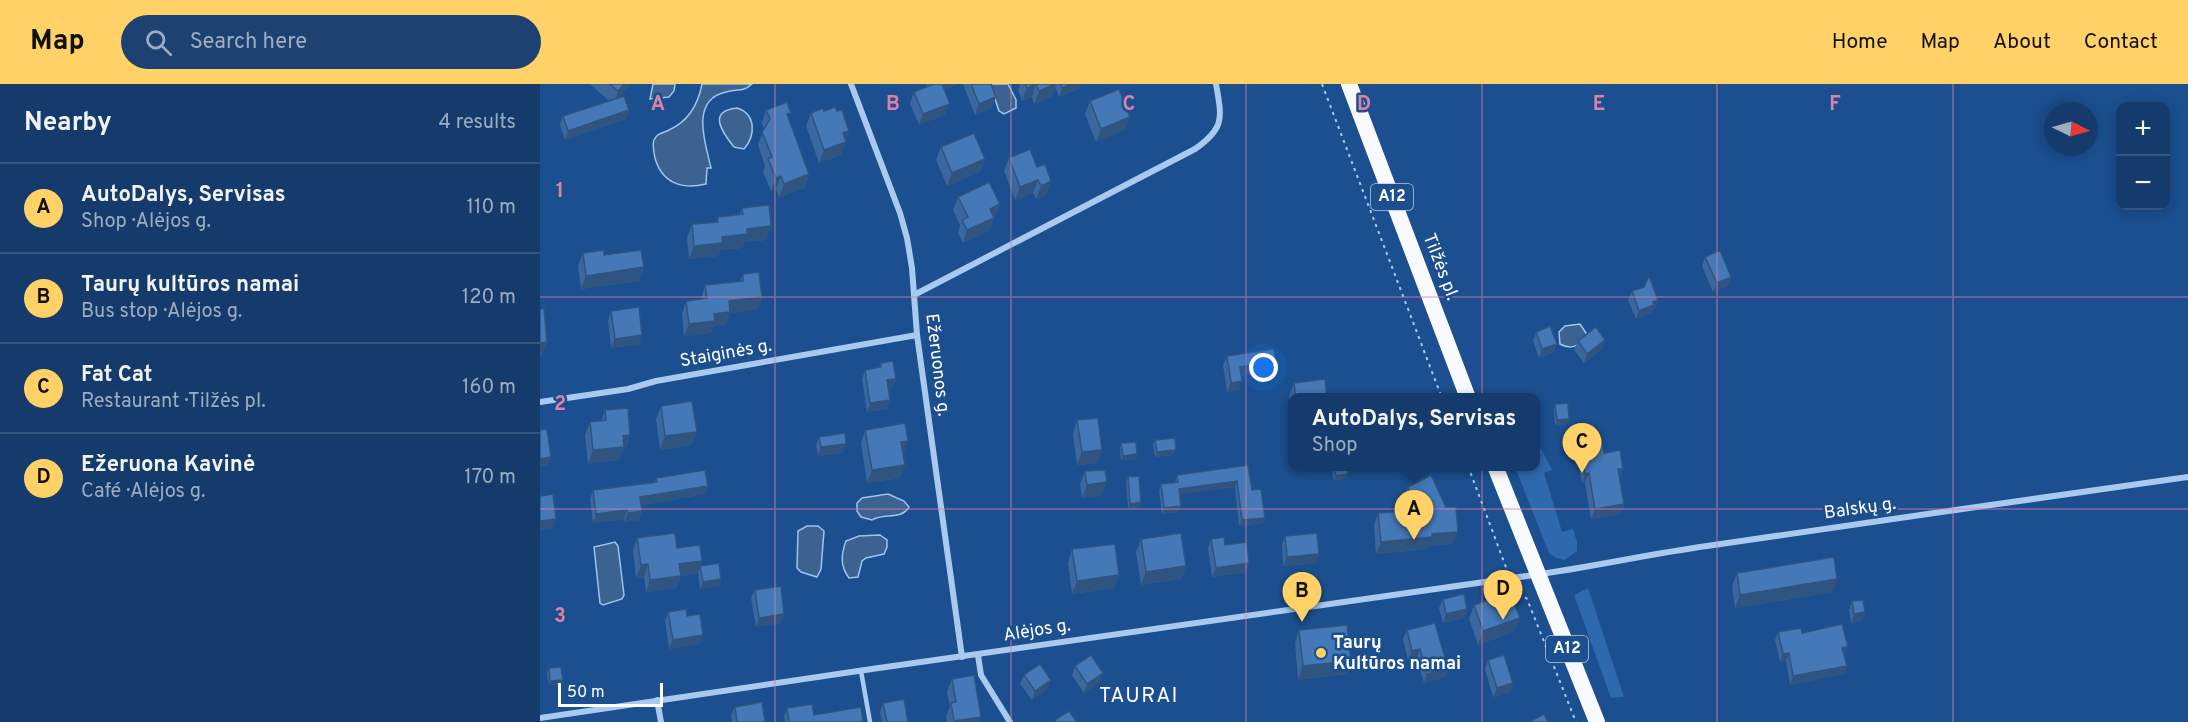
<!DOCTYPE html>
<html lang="en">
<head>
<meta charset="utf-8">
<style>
	body { margin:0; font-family:Overpass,sans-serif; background:#1d4271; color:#f1f3f6 }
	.controls { position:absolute; right:18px; top:18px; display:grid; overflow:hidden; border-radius:12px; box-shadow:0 3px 15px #0003 }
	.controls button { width:54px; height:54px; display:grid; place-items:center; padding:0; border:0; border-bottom:2px solid #33557e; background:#143b6b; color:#f1f3f6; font:30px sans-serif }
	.compass { position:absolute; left:1504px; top:18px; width:54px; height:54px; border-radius:50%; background:#143b6b; box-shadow:0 3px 15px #0003; rotate:95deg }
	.scale { position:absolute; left:18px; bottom:15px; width:105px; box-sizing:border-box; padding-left:6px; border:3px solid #fff; border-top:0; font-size:16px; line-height:21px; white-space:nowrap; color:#fff; -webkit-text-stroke:4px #1b4f8f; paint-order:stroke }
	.you { position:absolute; left:724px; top:284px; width:21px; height:21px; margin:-15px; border:4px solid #fff; border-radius:50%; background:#1a73e8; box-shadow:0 0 0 9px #1a73e833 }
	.badge { display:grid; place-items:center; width:39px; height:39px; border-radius:50%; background:#ffd166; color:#111; font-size:20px; font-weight:700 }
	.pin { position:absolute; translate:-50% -50px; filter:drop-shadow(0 2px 3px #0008) }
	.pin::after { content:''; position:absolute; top:32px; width:21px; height:18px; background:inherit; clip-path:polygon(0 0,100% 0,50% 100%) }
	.popup { position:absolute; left:748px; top:309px; width:252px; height:78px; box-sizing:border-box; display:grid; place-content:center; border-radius:12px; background:#143b6b; filter:drop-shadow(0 2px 4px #0005); font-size:20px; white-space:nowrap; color:#9dadc1 }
	.popup b { font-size:22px; color:#f1f3f6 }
	.popup::after { content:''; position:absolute; left:50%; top:100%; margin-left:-12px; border:12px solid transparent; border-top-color:#143b6b }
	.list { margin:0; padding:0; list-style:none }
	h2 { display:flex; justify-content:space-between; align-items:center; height:78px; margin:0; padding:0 24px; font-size:26px }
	h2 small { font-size:20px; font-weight:400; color:#9dadc1 }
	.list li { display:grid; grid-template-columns:39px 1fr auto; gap:18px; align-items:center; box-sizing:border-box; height:90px; padding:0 24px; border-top:2px solid #33557e }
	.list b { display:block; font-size:22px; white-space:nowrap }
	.list p { margin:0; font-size:20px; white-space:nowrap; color:#9dadc1 }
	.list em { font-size:20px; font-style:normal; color:#9dadc1 }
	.icon { flex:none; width:33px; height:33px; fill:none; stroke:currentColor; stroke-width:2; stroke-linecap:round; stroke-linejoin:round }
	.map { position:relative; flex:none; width:1648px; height:638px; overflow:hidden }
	header { display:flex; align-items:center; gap:36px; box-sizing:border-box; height:84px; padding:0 30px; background:#ffd166; color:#111 }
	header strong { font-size:28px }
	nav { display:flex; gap:33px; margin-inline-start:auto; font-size:21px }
	.search { width:420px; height:54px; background:#1d4271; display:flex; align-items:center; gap:15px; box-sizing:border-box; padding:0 21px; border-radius:33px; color:#9dadc1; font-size:22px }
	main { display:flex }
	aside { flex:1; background:#143b6b }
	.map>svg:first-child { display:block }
	.green { fill:#2e69ad }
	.water { fill:#3c6290; stroke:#9cc4f0; stroke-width:1.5 }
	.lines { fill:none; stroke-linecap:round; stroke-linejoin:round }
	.path { stroke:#a9c9ee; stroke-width:2; stroke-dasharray:3 4.5; stroke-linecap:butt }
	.service { stroke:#a9c9ee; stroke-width:4.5 }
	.minor { stroke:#a9c9ee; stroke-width:6 }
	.trunk { stroke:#f8faff; stroke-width:16 }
	.wall { fill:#3a679d }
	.shaded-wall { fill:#305480 }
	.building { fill:#4478b7; stroke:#305480; stroke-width:1.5 }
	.grid { fill:none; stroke:#dd80a5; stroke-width:1.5; stroke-opacity:0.55 }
	.poi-dot { fill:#ffd166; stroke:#1b4f8f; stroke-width:2 }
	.labels { text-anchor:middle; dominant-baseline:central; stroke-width:5; stroke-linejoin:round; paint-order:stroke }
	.shield { fill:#1b4f8f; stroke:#bbcadd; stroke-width:1.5 }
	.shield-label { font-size:16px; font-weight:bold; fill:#fff }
	.street-label { font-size:18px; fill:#fff; stroke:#1b4f8f }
	.poi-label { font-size:18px; font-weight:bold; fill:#fff; stroke:#1b4f8f; text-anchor:start }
	.quarter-label { font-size:21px; letter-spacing:1.5px; fill:#fff; stroke:#1b4f8f }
	.grid-label { font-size:20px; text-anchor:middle; font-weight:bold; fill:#dd80a5; stroke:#1b4f8f; stroke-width:5; stroke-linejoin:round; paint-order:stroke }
</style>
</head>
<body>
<header>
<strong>Map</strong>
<div class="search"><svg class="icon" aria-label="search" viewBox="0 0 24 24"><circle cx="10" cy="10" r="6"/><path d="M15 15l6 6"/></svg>Search here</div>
<nav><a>Home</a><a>Map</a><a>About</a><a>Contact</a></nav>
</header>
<main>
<aside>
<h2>Nearby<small>4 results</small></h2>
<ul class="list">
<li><span class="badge">A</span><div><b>AutoDalys, Servisas</b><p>Shop · Alėjos g.</p></div><em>110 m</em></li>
<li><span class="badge">B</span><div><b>Taurų kultūros namai</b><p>Bus stop · Alėjos g.</p></div><em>120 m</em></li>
<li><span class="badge">C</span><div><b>Fat Cat</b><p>Restaurant · Tilžės pl.</p></div><em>160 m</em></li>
<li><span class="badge">D</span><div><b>Ežeruona Kavinė</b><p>Café · Alėjos g.</p></div><em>170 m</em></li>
</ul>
</aside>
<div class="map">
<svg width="1648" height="638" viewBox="0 0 1648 638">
	<rect width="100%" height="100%" fill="#1b4f8f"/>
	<g class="green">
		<polygon points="996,363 1002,366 1012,386 1004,389 1022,448 1033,445 1037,458 1037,467 1025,476 1016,474 1009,469 975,383 996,382"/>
		<polygon points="1048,504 1084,613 1071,614 1034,511"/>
	</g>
	<g class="water">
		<polygon points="113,0 135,0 134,7 129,13 110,15"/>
		<path d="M162 0H212C204 8 196 5 186 8 149 16 166 61 171 84H167L166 100C142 106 122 99 115 74 114 69 112 61 114 56 117 49 123 49 129 46 149 37 158 21 162 0Z"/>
		<polygon points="450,0 468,0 476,16 476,24 464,30 459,27"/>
		<path d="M197 24C216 30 216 51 204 65L194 63C182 48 167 27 197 24Z"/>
		<path d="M1040 240 1046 249V255C1038 262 1030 266 1020 260L1019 248 1025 242Z"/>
		<path d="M348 410 364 417 369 423C361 437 344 428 332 436L321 433 317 427V419L322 414Z"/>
		<polygon points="267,442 278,442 284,447 281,485 277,493 261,488 257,484 258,447"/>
		<path d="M340 451 347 456V463L344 470 326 474 322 477 318 493 309 494C300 482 301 471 306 457L319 452Z"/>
		<polygon points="75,458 78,462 84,511 82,515 63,521 60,519 54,463"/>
	</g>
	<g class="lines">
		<g class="path">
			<polyline points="782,0 902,314"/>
			<polyline points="928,382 967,486"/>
			<polyline points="973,505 979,507 987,515 1036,638"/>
		</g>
		<polyline class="service" points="321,587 330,638"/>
		<g class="minor">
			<polyline points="311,0 360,129 367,154 372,184 377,251 422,573"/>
			<path d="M374 211 655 65C685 44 682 34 676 0"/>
			<polyline points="0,318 88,305 116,297 377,251"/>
			<polyline points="438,571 441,591 470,638"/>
			<polyline points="117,616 121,638"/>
			<path d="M0 634C331 584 663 538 994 491 1052 483 1109 470 1167 462 1327 438 1488 416 1648 393"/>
		</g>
		<g class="trunk">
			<polyline points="809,0 928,314"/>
			<polyline points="955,382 1057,638"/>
		</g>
	</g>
	<g class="wall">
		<polygon points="50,0 90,0 80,13 89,26 86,35 25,56 20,41 23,32 69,17"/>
		<polygon points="386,0 417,0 405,5 406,30 379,41 370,19 374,8 387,3"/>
		<polygon points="423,0 451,0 452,24 435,31"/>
		<polygon points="480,0 541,0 539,5 519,13 515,3 512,13 494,20 492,13 482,17 478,6"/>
		<polygon points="550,17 590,33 585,46 556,58 545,30"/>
		<polygon points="226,26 249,35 269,90 265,104 239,113 236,105 231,107 223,88 225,82 218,61 224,45 222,39"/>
		<polygon points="284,27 309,47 301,71 279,79 266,42 271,29"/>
		<polygon points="401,63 445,75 440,88 407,102 396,76"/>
		<polygon points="469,74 497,83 511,97 506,111 496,115 493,109 475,116 464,87"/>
		<polygon points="418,113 460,120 449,147 423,159 418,149 420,141 413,126"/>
		<polygon points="202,124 231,142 226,156 204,158 202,164 180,166 178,172 149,175 147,154 152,140 176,138 178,133 200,130"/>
		<polygon points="43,169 64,171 104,183 99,197 41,205 38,182"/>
		<polygon points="1165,173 1191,193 1188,202 1173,208 1162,182"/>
		<polygon points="203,190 222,213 218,225 190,229 186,240 173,242 171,249 144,252 142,229 146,217 161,215 165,201 200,197"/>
		<polygon points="1092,207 1118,216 1115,225 1113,226 1111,229 1096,235 1088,216"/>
		<polygon points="71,227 99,260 71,264 68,236"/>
		<polygon points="996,248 1013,269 999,274 993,257"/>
		<polygon points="1065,256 1062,265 1044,279 1034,266 1038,257"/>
		<polygon points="687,272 733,287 701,292 699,306 687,308 683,281"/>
		<polygon points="341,279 356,295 352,303 349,304 350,316 347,325 327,328 322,295 325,286 339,284"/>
		<polygon points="754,299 787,314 753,314 753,338 749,312"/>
		<polygon points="1015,320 1028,340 1015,341 1014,325"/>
		<polygon points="121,322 152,361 120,366 116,335"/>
		<polygon points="65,326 90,351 86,364 84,364 79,376 48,380 45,351 50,338 61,337"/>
		<polygon points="537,336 562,366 558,379 537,381 533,350"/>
		<polygon points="325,346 364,370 360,394 327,399 321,359"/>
		<polygon points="279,353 303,369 278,372 276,362"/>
		<polygon points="615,356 634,371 615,373 613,360"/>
		<polygon points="1038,358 1064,369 1083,385 1079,394 1084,420 1080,430 1051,435 1045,399 1042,399 1035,367"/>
		<polygon points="581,359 596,375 581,376 580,364"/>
		<polygon points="708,381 712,406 725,434 723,439 699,442 695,403 639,410 639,428 622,430 619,406 621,400 635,398 637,391"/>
		<polygon points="791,382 807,382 808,390 806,394 794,397"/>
		<polygon points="545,387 562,411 542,414 540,400"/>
		<polygon points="588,393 600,423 588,424 586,397"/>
		<polygon points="116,394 168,402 165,410 102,421 102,427 99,436 84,438 84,435 53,439 50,415 53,406 115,398"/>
		<polygon points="868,403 913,460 889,462 888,465 836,470 834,441 838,429 868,426 863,415"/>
		<polygon points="745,452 779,470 776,479 743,482 742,461"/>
		<polygon points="97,454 137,464 162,477 160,482 181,495 179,502 160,505 158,489 141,492 136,504 106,508 104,493 96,494 93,466"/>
		<polygon points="601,455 646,482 641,495 601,501 596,468"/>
		<polygon points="671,455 685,461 709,479 706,488 672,493 668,464"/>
		<polygon points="532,465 579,491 574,504 532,510 528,479"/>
		<polygon points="1197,489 1292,508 1195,524 1192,502"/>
		<polygon points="215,506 244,530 241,539 216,543 211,514"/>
		<polygon points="903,515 927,525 924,534 903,539 899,524"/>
		<polygon points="1312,517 1325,528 1322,537 1311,539 1309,526"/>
		<polygon points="934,521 975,547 938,561 929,535"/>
		<polygon points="128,528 147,532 160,560 129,565 125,537"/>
		<polygon points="759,546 811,577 806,590 758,596 755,559"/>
		<polygon points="867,546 905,593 884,599 877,574 868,576 863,555"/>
		<polygon points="1238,548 1262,549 1305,571 1307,582 1304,590 1250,601 1246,577 1240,578 1235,556"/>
		<polygon points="948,576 973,599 970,608 953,613 945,585"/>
		<polygon points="535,582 560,598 544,609 532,591"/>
		<polygon points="9,584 23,596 21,600 9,601 7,589"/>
		<polygon points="484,591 507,605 492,616 480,600"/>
		<polygon points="412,595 439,638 407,638 406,632 410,623 407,608"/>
		<polygon points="343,619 368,638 342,638 340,628"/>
		<polygon points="195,623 225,638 192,638 191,631"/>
		<polygon points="247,624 274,631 323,638 245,638 244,633"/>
	</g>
	<g class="shaded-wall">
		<polygon points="84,0 90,0 74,20 78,7"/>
		<polygon points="395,0 417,0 391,10"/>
		<polygon points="496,0 492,13 482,17 487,4"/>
		<polygon points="515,0 516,0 512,13 494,20 499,7"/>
		<polygon points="532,0 541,0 539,5 519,13 522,4"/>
		<polygon points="456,13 452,24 435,31 439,20"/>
		<polygon points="410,20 406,30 379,41 383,30"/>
		<polygon points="89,26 86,35 25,56 28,47"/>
		<polygon points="590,33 585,46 556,58 561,45"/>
		<polygon points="309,47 301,71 279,79 284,66 303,49"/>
		<polygon points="445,75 440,88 407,102 412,89"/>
		<polygon points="269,90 265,104 239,113 244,100"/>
		<polygon points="241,92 236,105 231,107 236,94"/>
		<polygon points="498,96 493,109 475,116 480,103"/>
		<polygon points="511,97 506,111 496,115 501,102"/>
		<polygon points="460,120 449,147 423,159 427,146 450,125"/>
		<polygon points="231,142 226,156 204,158 202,164 180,166 178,172 149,175 154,162 207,145"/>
		<polygon points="104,183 99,197 41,205 46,192"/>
		<polygon points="1191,193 1188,202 1173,208 1177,199"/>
		<polygon points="222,213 218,225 190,229 186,240 173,242 171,249 144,252 149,240 174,230 189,217"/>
		<polygon points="1118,216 1115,225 1113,226 1111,229 1096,235 1099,227 1113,218"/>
		<polygon points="102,251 99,260 71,264 75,255"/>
		<polygon points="1065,256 1062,265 1044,279 1047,270"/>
		<polygon points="7,258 2,271 0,272 0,259"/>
		<polygon points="1017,260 1013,269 999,274 1002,265"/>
		<polygon points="736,278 733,287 697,292 700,283"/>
		<polygon points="356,295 352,303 344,305 347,296"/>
		<polygon points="702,297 699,306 687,308 691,299"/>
		<polygon points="350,316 347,325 327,328 330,319"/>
		<polygon points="1029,335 1028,340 1015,341 1017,336"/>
		<polygon points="157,348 152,361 120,366 125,352"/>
		<polygon points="90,351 86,364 84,364 79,376 48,380 53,366 83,352"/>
		<polygon points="368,357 364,370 356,371 361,358"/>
		<polygon points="306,360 303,369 278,372 281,363"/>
		<polygon points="562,366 558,379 537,381 542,368"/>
		<polygon points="636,366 634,371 615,373 617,368"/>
		<polygon points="597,370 596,375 581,376 583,372"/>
		<polygon points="11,373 7,382 0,383 0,375"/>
		<polygon points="365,381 360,394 327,399 332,386"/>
		<polygon points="1078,385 1083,385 1079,394"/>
		<polygon points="1049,389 1045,399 1042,399 1045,390"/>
		<polygon points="808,390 806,394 794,397 796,392"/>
		<polygon points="697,397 695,403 637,411 639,405"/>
		<polygon points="567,398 562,411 542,414 547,401"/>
		<polygon points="168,402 165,410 97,422 100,413"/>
		<polygon points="601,418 600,423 588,424 590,420"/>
		<polygon points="1084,420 1080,430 1051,435 1055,425"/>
		<polygon points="641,422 639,428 622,430 624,424"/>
		<polygon points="87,426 84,435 53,439 56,430"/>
		<polygon points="102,427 99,436 84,438 88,429"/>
		<polygon points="725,434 723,439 699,442 702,436"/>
		<polygon points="16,435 13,444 0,446 0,437"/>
		<polygon points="918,448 913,460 889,462 888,465 836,470 841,458 892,450"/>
		<polygon points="779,470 776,479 743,482 747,473"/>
		<polygon points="162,477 158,489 141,492 136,504 106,508 110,496 139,480"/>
		<polygon points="709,479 706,488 672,493 676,484"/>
		<polygon points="108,480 104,493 96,494 101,481"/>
		<polygon points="646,482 641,495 601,501 606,488"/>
		<polygon points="579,491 574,504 532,510 537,497"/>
		<polygon points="181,495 179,502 160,505 163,498"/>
		<polygon points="1297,495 1292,508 1195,524 1200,511"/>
		<polygon points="927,525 924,534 903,539 906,530"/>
		<polygon points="1325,528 1322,537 1311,539 1314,530"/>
		<polygon points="244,530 241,539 216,543 219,534"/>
		<polygon points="980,534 975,547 938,561 943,547"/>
		<polygon points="163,551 160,560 129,565 133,556"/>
		<polygon points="1308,562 1305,571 1299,572 1302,564"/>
		<polygon points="880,565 877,574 868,576 872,567"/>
		<polygon points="1249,569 1246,577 1240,578 1243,570"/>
		<polygon points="811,577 806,590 758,596 763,582"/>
		<polygon points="1307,582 1304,590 1250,601 1253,592"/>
		<polygon points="908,584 905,593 884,599 887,590"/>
		<polygon points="563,589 560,598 544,609 547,600"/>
		<polygon points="23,596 21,600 9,601 10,597"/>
		<polygon points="511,596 507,605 492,616 495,607"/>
		<polygon points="973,599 970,608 953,613 957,604"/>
		<polygon points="441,633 439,638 414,638 414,637"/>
	</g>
	<g class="building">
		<polygon points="70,0 84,0 78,7"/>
		<polygon points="394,0 402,0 410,20 383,30 374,8"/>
		<polygon points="431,0 451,0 456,13 439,20"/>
		<polygon points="485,0 515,0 499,7 496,0 487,4"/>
		<polygon points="521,0 532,0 522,4"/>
		<polygon points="579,5 590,33 561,45 550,17"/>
		<polygon points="84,12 89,26 28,47 23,32"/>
		<polygon points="247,18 251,29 247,30 269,90 244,100 241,92 236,94 228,75 232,73 222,48 230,35 226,26"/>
		<polygon points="295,23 297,27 302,26 309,47 303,49 306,58 284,66 271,29 283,24 284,27"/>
		<polygon points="434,49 445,75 412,89 401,63"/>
		<polygon points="490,65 497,83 505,80 511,97 501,102 498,96 480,103 469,74"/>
		<polygon points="449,98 460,120 450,125 454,134 427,146 422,136 428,133 418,113"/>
		<polygon points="229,121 231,142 207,145 207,150 182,153 183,159 154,162 152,140 178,138 178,133 203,130 202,124"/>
		<polygon points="64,166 64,171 101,166 104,183 46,192 43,169"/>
		<polygon points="1180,166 1191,193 1177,199 1165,173"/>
		<polygon points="219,188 222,213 189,217 190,228 174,230 175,237 149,240 146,217 167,214 165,201 203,197 203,190"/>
		<polygon points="1109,192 1118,216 1113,218 1114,221 1099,227 1092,207 1104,203"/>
		<polygon points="99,223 102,251 75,255 71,227"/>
		<polygon points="4,224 7,258 0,259 0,225"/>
		<polygon points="1010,242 1017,260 1002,265 996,248"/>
		<polygon points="1056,243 1065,256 1047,270 1038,257"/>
		<polygon points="734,265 736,278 700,283 702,297 691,299 687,272"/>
		<polygon points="353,277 356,295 347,296 350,316 330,319 325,286 341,283 341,279"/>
		<polygon points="785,295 787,314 756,314 754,299"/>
		<polygon points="152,317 157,348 125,352 121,322"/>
		<polygon points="1028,319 1029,335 1017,336 1015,320"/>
		<polygon points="88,324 90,351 83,352 84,363 53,366 50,338 66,336 65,326"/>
		<polygon points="558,334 562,366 542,368 537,336"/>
		<polygon points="365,339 368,357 361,358 365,381 332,386 325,346"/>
		<polygon points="7,345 11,373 0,375 0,346"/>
		<polygon points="305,349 306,360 281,363 279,353"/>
		<polygon points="635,354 636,366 617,368 615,356"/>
		<polygon points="1062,354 1064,369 1080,366 1083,385 1078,385 1084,420 1055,425 1049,389 1045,390 1038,358"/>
		<polygon points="596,358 597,370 583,372 581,359"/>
		<polygon points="708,381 712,406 721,405 725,434 702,436 697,397 639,405 641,422 624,424 621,400 638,398 637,391"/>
		<polygon points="794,382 807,382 808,390 796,392"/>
		<polygon points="165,386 168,402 100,413 102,427 88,429 87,426 56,430 53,406 117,398 116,394"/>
		<polygon points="565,386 567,398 547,401 545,387"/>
		<polygon points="891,391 906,423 916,423 918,448 892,450 892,453 841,458 838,429 877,426 868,403"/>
		<polygon points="599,392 601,418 590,420 588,393"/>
		<polygon points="13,410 16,435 0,437 0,412"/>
		<polygon points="135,449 137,464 160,461 162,477 139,480 141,492 110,496 108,480 101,481 97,454"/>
		<polygon points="641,449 646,482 606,488 601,455"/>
		<polygon points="777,449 779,470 747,473 745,452"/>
		<polygon points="684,453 685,461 707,458 709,479 676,484 671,455"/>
		<polygon points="575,460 579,491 537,497 532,465"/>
		<polygon points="1294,473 1297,495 1200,511 1197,489"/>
		<polygon points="179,479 181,495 163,498 160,482"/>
		<polygon points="241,502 244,530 219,534 215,506"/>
		<polygon points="970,508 980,534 943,547 934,521"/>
		<polygon points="924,510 927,525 906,530 903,515"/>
		<polygon points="1323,516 1325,528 1314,530 1312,517"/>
		<polygon points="146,525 147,532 160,530 163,551 133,556 128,528"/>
		<polygon points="895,539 908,584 887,590 880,565 872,567 867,546"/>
		<polygon points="1302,540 1308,562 1302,564 1307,582 1253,592 1249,569 1243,570 1238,548 1261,544 1262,549"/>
		<polygon points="807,541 811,577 763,582 759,546"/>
		<polygon points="551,571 563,589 547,600 535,582"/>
		<polygon points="964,571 973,599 957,604 948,576"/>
		<polygon points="500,580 511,596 495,607 484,591"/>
		<polygon points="21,583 23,596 10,597 9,584"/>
		<polygon points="434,591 441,633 414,637 411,619 416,618 412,595"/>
		<polygon points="364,615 368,638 347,638 343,619"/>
		<polygon points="222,618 225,638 197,638 195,623"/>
		<polygon points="272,620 274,631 321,623 323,637 318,638 249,638 247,624"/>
		<polygon points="529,627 537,638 516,638 515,636"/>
		<polygon points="1004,630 1008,638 989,638"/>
	</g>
	<path class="grid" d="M235 0V638M471 0V638M706 0V638M942 0V638M1177 0V638M1413 0V638M0 213H1648M0 425H1648"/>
	<circle class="poi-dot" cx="781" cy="569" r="6"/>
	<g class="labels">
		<g class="shield">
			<rect x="831" y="100" width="42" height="26" rx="4.5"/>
			<rect x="1006" y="552" width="42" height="26" rx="4.5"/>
		</g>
		<g class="shield-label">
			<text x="852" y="113">A12</text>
			<text x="1027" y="565">A12</text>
		</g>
		<g class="street-label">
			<text transform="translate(900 183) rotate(69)">Tilžės pl.</text>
			<text transform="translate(186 270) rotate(-10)">Staiginės g.</text>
			<text transform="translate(397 281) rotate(83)">Ežeruonos g.</text>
			<text transform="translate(1320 425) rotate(-8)">Balskų g.</text>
			<text transform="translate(497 547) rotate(-9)">Alėjos g.</text>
		</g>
		<g class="poi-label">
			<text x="793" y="559">Taurų<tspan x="793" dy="21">Kultūros namai</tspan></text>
		</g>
		<g class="quarter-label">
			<text x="599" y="612">TAURAI</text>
		</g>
	</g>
	<g class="grid-label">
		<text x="118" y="26">A</text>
		<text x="353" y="26">B</text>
		<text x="589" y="26">C</text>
		<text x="824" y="26">D</text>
		<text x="1059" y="26">E</text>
		<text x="1295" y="26">F</text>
		<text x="20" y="113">1</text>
		<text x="20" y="326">2</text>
		<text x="20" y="538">3</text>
	</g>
</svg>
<div class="controls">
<button>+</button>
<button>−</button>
</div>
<svg class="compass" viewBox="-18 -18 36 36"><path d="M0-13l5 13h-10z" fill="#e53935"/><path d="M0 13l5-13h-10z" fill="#9dadc1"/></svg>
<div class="scale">50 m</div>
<div class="you"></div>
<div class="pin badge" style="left:874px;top:456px">A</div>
<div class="popup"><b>AutoDalys, Servisas</b>Shop</div>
<div class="pin badge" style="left:762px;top:538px">B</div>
<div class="pin badge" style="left:1042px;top:389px">C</div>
<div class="pin badge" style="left:963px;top:536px">D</div>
</div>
</main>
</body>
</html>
